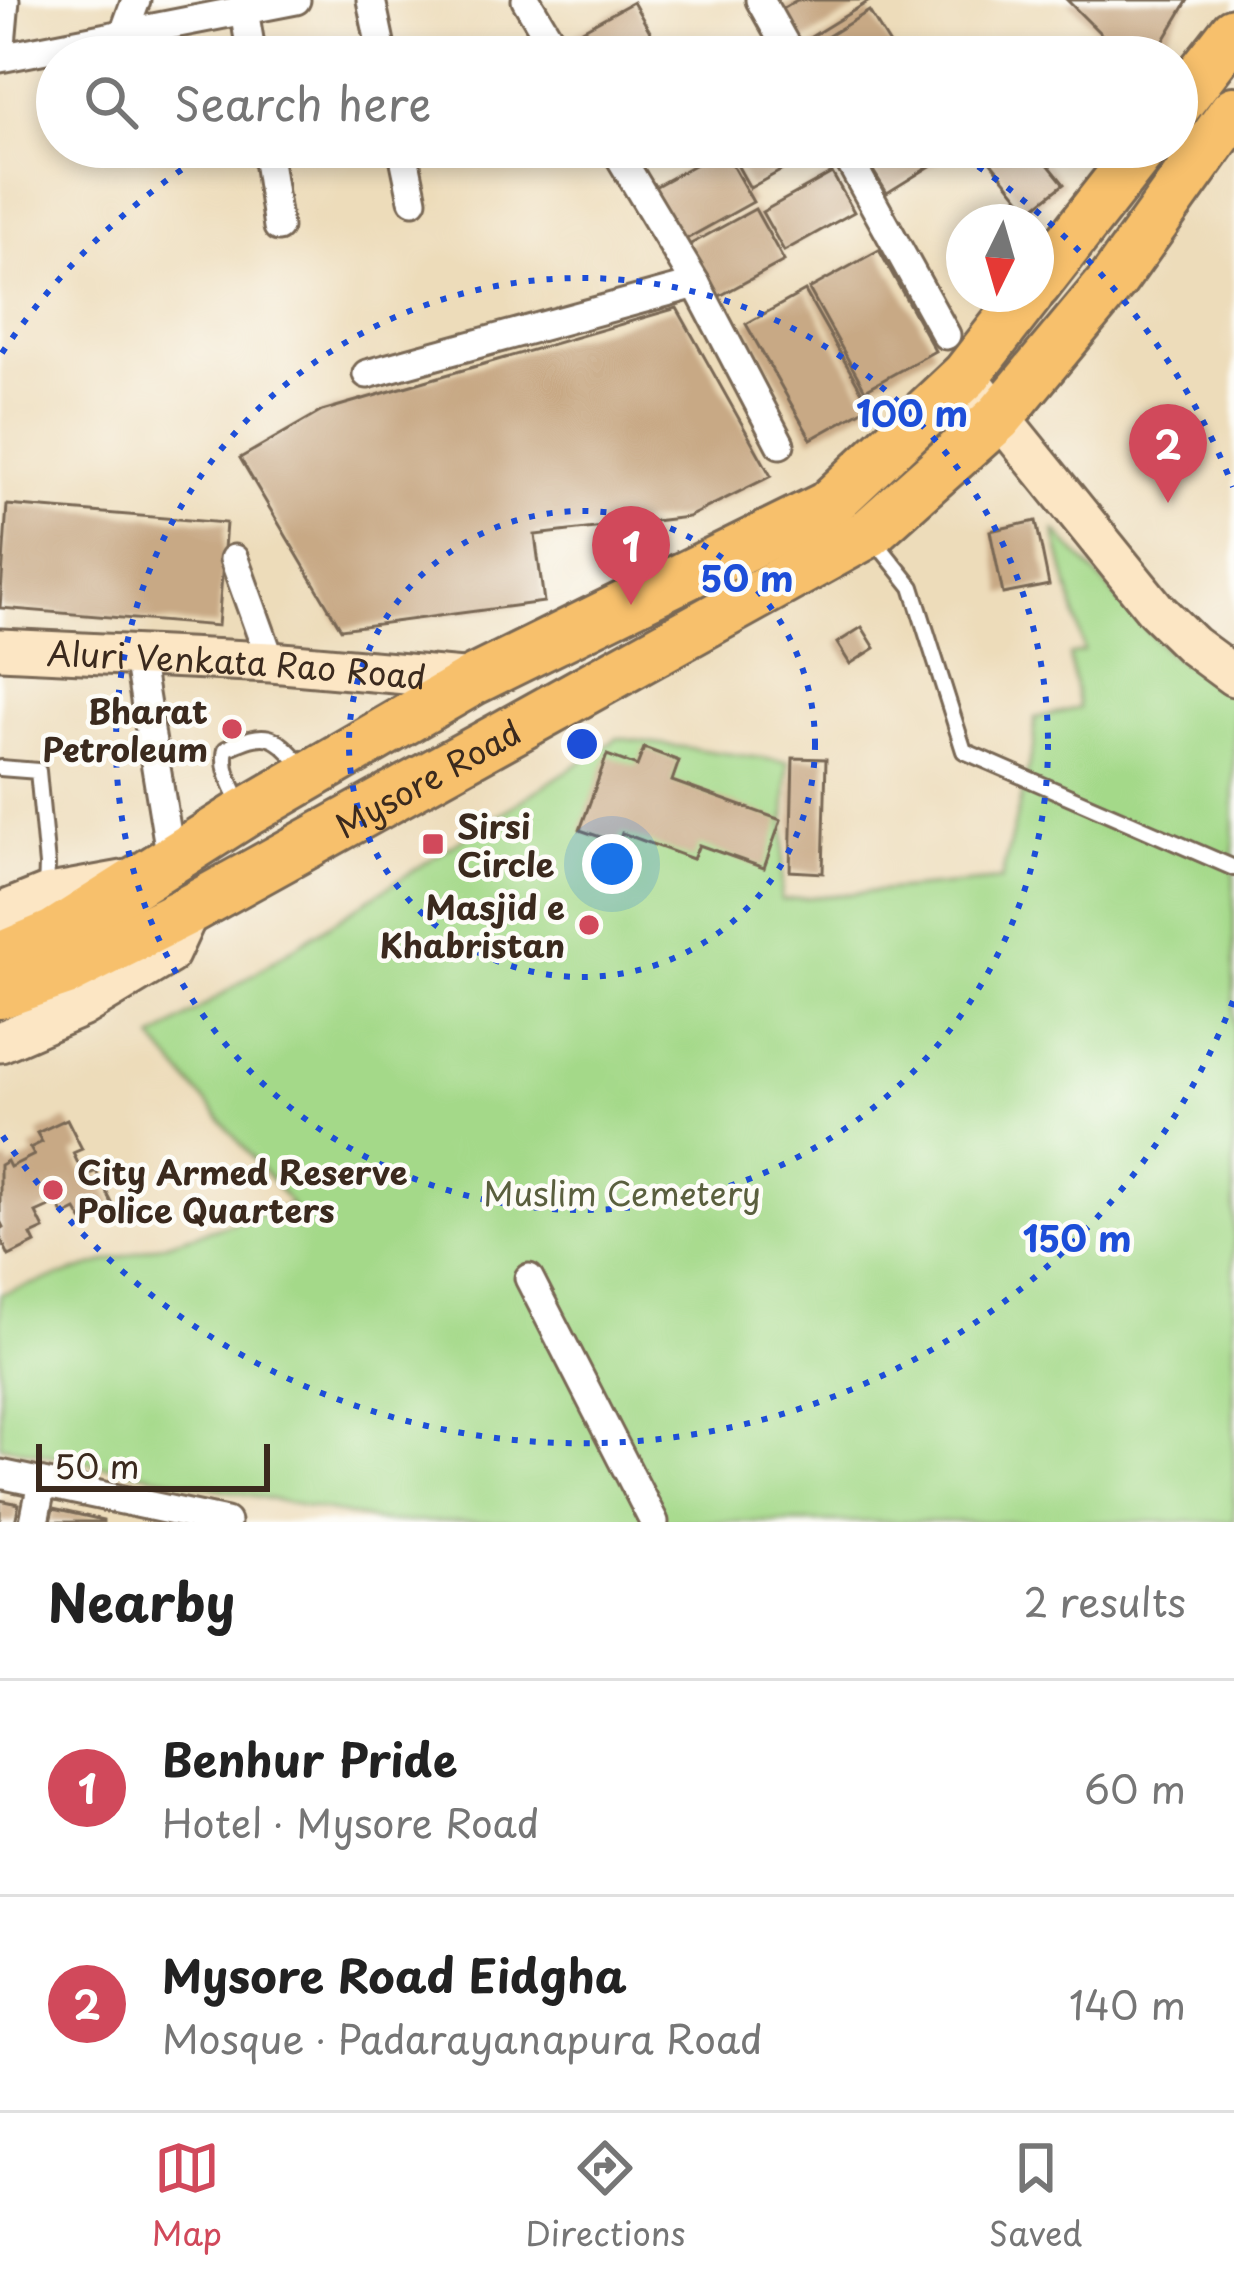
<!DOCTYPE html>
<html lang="en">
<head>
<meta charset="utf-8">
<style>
	body { margin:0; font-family:"Playpen Sans",sans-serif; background:#f6f6f6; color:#222 }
	.compass { position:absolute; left:946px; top:204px; width:108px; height:108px; border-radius:50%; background:#fff; box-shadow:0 6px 18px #0003; rotate:185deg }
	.scale { position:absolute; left:36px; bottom:30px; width:234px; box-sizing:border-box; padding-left:12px; border:6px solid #3b2a1e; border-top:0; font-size:33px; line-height:42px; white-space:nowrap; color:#3b2a1e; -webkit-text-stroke:9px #fdfcf7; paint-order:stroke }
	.you { position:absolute; left:612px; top:864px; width:42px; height:42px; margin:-30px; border:9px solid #fff; border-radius:50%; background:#1a73e8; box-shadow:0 0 0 18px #1a73e833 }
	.badge { display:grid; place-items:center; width:78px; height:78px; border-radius:50%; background:#d1495b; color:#fff; font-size:39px; font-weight:700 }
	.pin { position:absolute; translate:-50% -99px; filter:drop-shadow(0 3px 6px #0008) }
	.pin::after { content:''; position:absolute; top:63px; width:42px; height:36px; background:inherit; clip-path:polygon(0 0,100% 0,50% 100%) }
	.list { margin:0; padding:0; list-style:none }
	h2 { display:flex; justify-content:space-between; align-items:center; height:156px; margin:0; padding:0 48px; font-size:51px }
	h2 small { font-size:39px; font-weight:400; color:#767676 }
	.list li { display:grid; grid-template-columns:78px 1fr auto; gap:36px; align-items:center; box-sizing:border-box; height:216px; padding:0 48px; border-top:3px solid #e0e0e0 }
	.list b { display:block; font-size:45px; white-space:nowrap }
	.list p { margin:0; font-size:39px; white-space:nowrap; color:#767676 }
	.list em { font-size:39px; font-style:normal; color:#767676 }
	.icon { flex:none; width:66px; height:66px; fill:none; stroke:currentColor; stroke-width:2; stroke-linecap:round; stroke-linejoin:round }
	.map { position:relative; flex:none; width:1234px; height:1522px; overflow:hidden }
	.search { position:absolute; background:#fff; box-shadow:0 6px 18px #0003; left:36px; right:36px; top:36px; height:132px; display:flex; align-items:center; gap:30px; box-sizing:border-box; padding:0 42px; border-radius:66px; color:#767676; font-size:45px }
	.sheet { height:588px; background:#fff }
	nav { display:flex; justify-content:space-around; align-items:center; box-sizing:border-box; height:168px; border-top:3px solid #e0e0e0; background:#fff; font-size:33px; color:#767676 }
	nav a { display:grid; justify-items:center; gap:6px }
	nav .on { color:#d1495b }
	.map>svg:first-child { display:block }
	.green { fill:#a4d989; stroke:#708254; stroke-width:3 }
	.building { fill:#c8a985 }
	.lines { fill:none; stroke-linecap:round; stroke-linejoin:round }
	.lane-casing { stroke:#796855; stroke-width:20 }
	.street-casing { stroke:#796855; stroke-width:33 }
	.secondary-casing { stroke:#796855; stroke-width:45 }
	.highway-casing { stroke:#796855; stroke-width:54 }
	.lane { stroke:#fff; stroke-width:14 }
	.street { stroke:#fff; stroke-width:27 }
	.secondary { stroke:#fce6c4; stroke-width:39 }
	.highway { stroke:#f7c06c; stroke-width:48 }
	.ring { fill:none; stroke:#1d4ed8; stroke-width:6; stroke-dasharray:6 12 }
	.poi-dot { fill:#d1495b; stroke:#fdfcf7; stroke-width:4.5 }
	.labels { text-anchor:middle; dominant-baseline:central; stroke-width:9; stroke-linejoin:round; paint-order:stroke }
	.street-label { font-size:33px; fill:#3b2a1e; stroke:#fdfcf7 }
	.poi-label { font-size:33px; font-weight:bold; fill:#3b2a1e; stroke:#fdfcf7; text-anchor:end }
	.park-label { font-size:33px; fill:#5a5f3e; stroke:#fdfcf7 }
	.centre { fill:#1d4ed8; stroke:#fdfcf7; stroke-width:6 }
	.ring-label { font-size:36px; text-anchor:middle; font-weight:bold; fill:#1d4ed8; stroke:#fdfcf7; stroke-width:9; stroke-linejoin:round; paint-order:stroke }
</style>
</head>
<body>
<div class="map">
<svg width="1234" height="1522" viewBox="0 0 1234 1522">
	<rect width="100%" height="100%" fill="#fdfcf7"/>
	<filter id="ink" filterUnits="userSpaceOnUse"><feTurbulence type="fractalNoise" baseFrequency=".00833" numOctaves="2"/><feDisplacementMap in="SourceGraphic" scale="24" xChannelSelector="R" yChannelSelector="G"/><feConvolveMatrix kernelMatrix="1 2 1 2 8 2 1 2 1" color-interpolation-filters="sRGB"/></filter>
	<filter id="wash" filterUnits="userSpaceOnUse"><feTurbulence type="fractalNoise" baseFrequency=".004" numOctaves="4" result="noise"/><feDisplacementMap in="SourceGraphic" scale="48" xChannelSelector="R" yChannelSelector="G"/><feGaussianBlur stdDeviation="2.7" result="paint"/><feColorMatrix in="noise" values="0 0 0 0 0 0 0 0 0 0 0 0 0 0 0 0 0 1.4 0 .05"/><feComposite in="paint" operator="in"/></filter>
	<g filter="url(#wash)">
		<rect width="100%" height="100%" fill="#eddcba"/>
		<polygon class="green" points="1054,529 1169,654 1234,692 1234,1522 384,1522 0,1445 0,1294 292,1205 153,1039 618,738 788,762 781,900 1001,880 1034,744 1035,718 1079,708 1069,655 1084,651"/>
		<g id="blocks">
			<g class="building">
				<polygon points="797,0 871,0 801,43 780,10"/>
				<polygon points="1067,0 1188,0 1154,57 1124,57"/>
				<polygon points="633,2 653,37 616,57 573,57 564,40"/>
				<polygon points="869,11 897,56 807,57 804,51"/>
				<polygon points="655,40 665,57 625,57"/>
				<polygon points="727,147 814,147 816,151 750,188"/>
				<polygon points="877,147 954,147 956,150 887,193 864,156"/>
				<polygon points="995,147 1034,147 1064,184 1030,211 985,155"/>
				<polygon points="723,149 753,202 681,242 651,189"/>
				<polygon points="832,173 854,212 784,251 762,212"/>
				<polygon points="755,209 784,261 716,298 687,246"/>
				<polygon points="879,250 935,351 865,390 809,289"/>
				<polygon points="805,291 870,406 811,439 746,324"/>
				<polygon points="677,308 771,476 688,517 535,535 544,602 341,629 240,458 322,411"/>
				<polygon points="7,505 226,523 218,626 0,608"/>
				<polygon points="1036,521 1049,585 1003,594 990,531"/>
				<polygon points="862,627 875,648 850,664 837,643"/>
				<polygon points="644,748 679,761 672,781 781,820 764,868 699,845 693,859 622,833 618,843 580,830 607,755 637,766"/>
				<polygon points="793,758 826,759 823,873 790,871"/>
				<polygon points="67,1119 82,1149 73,1153 84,1176 96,1171 113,1205 82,1220 76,1210 64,1216 58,1203 36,1213 44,1229 31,1235 35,1243 9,1256 0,1237 0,1229 3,1227 0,1221 0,1165 7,1161 10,1167 34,1155 30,1148 42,1142 37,1133"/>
				<polygon points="0,1500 19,1504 15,1522 0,1522"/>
				<polygon points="53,1509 103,1520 103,1522 50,1522"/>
			</g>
		</g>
	</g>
	<g filter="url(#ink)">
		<use href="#blocks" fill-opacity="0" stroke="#796855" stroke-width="3"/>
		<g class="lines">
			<defs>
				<g id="lane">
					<polyline points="872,537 912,587 964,751 1234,868"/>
					<polyline points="0,768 38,771 47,865 46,890"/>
					<path d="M243 808C234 790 221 769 226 749 270 727 274 736 305 768"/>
				</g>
				<g id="street">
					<polyline points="371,0 383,57"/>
					<polyline points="526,0 560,57"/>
					<polyline points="760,0 792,57"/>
					<polyline points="244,10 252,57"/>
					<polyline points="124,33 136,0"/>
					<polyline points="0,56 5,0"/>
					<polyline points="0,58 296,0"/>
					<polyline points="266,147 278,227"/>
					<polyline points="402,147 413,200"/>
					<polyline points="614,147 696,284 780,444"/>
					<polyline points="842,147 946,335"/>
					<polyline points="367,374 696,284"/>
					<polyline points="234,559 271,662"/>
					<polyline points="138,657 171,859"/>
					<polyline points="529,1278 654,1522"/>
					<polyline points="0,1474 226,1522"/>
					<polyline points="34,1522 42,1483"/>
				</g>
				<g id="secondary">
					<polyline points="966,375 1156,610 1192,645 1234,676"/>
					<path id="s1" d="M0 649 271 662 474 680"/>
					<polyline points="0,913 45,895 134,879"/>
					<polyline points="0,1042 81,1007 169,954 190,909"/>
				</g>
				<g id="highway">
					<polyline points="1177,105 1234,32"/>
					<polyline points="1036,285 1144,147"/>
					<polyline points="0,957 54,934 245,813 474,680 827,506 966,375 1029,294"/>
					<path id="s2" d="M0 994 67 971 190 909 869 533 999 417 1114 279 1234 111"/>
				</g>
			</defs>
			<use href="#lane" class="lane-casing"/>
			<use href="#street" class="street-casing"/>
			<use href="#secondary" class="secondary-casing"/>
			<use href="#highway" class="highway-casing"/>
			<use href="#lane" class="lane"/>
			<use href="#street" class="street"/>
			<use href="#secondary" class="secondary"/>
			<use href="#highway" class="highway"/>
		</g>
	</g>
	<g class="ring">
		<circle cx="582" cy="744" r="233"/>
		<circle cx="582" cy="744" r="466"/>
		<path d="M1233 1001A700 700 0 0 1 2 1135M2 353A700 700 0 0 1 216 147M448 57A700 700 0 0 1 716 57M948 147A700 700 0 0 1 1233 487"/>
	</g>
	<g class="poi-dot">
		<circle cx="232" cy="729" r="12"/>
		<rect x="421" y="832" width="24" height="24" rx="6"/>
		<circle cx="589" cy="925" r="12"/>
		<circle cx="53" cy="1190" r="12"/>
	</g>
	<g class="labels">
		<g class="street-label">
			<text stroke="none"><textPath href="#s1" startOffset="237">Aluri Venkata Rao Road</textPath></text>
			<text stroke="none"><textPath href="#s2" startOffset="480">Mysore Road</textPath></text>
		</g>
		<g class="poi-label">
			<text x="208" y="710">Bharat<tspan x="208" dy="38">Petroleum</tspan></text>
			<text x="457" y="825" text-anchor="start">Sirsi<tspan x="457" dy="38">Circle</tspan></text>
			<text x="565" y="906">Masjid e<tspan x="565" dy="38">Khabristan</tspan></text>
			<text x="77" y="1171" text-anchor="start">City Armed Reserve<tspan x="77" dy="38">Police Quarters</tspan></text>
		</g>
		<g class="park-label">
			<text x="622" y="1192">Muslim Cemetery</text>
		</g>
	</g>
	<circle cx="582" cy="744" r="18" class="centre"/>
	<g class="ring-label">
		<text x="912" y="427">100 m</text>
		<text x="747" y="592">50 m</text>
		<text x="1077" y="1252">150 m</text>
	</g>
</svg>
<svg class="compass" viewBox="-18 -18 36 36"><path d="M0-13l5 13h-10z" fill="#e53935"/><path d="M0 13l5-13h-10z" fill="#767676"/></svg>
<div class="scale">50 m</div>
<div class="you"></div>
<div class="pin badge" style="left:631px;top:605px">1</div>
<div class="pin badge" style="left:1168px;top:503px">2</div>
<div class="search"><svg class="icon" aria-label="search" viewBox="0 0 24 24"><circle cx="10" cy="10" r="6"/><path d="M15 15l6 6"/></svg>Search here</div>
</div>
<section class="sheet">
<h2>Nearby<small>2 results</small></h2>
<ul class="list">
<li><span class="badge">1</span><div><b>Benhur Pride</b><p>Hotel · Mysore Road</p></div><em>60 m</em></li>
<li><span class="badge">2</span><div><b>Mysore Road Eidgha</b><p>Mosque · Padarayanapura Road</p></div><em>140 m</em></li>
</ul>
</section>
<nav>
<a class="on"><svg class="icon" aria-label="map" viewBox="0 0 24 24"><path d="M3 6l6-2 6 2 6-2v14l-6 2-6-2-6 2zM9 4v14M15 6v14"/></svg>Map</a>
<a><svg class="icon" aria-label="directions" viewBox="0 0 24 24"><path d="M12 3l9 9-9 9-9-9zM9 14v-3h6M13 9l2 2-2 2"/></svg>Directions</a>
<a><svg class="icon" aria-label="saved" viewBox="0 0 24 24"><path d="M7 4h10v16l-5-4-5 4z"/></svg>Saved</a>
</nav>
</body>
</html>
